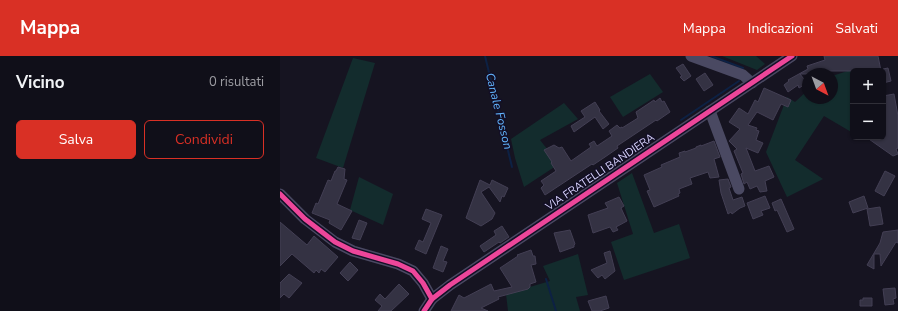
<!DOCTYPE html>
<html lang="it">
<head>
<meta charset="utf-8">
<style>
	body { margin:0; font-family:"Nunito Sans",sans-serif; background:#1e1d26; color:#f1f3f6 }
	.controls { position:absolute; right:12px; top:12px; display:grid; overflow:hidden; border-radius:6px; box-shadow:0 1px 3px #0004 }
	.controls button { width:36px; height:36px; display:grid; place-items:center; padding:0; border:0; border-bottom:1px solid #302f38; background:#100f19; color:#f1f3f6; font:20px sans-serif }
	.compass { position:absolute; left:522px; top:12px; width:36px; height:36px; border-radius:50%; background:#100f19; box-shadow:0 1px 3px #0004; rotate:139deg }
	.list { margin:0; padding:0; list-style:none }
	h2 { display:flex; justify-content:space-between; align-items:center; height:52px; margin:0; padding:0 16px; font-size:17px }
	h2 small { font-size:13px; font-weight:400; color:#9c9ca2 }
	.actions { display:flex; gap:8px; padding:12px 16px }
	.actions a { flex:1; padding:9px 0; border:1px solid #d93025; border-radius:6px; text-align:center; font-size:14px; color:#d93025 }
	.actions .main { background:#d93025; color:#fff }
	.map { position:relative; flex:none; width:618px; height:255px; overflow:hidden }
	header { display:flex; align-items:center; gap:24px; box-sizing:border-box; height:56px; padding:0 20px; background:#d93025; color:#fff }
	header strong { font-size:19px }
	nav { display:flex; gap:22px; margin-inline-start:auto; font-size:14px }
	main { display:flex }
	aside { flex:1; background:#100f19 }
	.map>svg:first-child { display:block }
	.green { fill:#132c2d }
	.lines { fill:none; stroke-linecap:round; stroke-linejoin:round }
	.stream { stroke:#0d2144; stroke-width:2 }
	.building { fill:#343243; stroke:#433f54 }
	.minor { stroke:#4a4962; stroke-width:11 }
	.cycleway-casing { stroke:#130f26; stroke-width:8 }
	.cycleway { stroke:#ed469a; stroke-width:5 }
	.labels { text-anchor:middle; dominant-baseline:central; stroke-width:3; stroke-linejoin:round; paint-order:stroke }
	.street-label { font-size:11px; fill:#d9d4ff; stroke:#130f26 }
	.water-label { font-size:12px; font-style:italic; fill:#62b6ff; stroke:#130f26 }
</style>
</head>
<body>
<header>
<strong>Mappa</strong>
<nav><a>Mappa</a><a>Indicazioni</a><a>Salvati</a></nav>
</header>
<main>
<aside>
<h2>Vicino<small>0 risultati</small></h2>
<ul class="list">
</ul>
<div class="actions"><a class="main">Salva</a><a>Condividi</a></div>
</aside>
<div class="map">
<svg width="618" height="255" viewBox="0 0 618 255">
	<rect width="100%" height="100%" fill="#161421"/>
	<g class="green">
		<polygon points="442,0 476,0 485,8 477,14"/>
		<polygon points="73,2 95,7 63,112 36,102"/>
		<polygon points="580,11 573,15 573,77 544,60 515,104 543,123 507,141 486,96 507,41 515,46 528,34 528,42 552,42 552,20"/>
		<polygon points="370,18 383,36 343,61 330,41"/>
		<polygon points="284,47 298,63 260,84 279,108 244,131 235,102 231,83"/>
		<polygon points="352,117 374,177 399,168 410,202 344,224 331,186 353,178 337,127"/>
		<polygon points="79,121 113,138 103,169 70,154"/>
		<polygon points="298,198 308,239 296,241 300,255 228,255 226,238 270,225 263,210"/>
	</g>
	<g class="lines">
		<g class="stream">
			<polyline points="205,0 232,111"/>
			<polyline points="431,0 463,12"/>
			<polyline points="401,64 459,25"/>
			<polyline points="266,223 276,255"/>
		</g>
	</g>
	<g class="building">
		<polygon points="544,0 598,0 601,15 551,15 541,18 520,18 527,27 519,32 518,29 508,36 504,29 509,25 508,24 528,13 527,10 545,4"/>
		<polygon points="403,8 411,20 404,25 400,21 402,20 396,12"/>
		<polygon points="608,12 611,25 603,27 603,13"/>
		<polygon points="425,17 433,29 424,35 416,23"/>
		<polygon points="484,32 511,44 508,51 501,48 493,64 477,56 468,69 477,72 476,74 479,75 476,84 483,87 478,97 466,92 475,115 489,110 494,121 485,125 487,135 480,136 477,130 470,133 467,126 464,128 461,118 463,117 454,95 457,93 449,85 460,73 449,66 459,52 468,58 475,44 478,46"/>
		<polygon points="614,38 618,60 618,92 616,93 618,98 613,100 586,81 603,81 603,40"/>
		<polygon points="380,42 382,46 384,45 390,56 377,65 376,64 337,90 338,92 325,101 313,109 312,108 265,139 261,132 264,129 261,125 276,115 271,107 272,106 264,94 274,89 279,92 282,91 291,105 311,91 309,88 314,85 317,90 332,80 329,75 337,69 340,72 342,71 342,72 358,62 356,56 374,44 375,46"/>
		<polygon points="315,46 320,54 319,55 329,68 323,73 315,61 294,76 291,70 305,61 301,55"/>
		<polygon points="434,85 440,101 434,103 439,121 430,122 428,116 410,122 412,128 399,133 400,137 398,138 399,140 374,151 367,135 370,134 364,119 382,111 381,109 400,101 399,97 405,95 405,96 416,92 416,91 421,89 421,90"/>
		<polygon points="58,111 65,113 64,123 67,124 57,148 72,155 61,174 49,167 50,164 32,157 36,147 38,148 48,124 51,125 55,115 56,115"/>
		<polygon points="605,115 615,120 604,140 595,135"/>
		<polygon points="448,123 451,131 449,132 453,144 462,141 465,150 460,152 452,158 451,156 448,158 441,137 439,124"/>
		<polygon points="200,124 210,129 212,124 228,132 224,141 222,140 220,146 209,131 201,136 215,157 212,163 201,170 186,162"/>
		<polygon points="485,140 490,152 481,155 483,159 473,163 467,147"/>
		<polygon points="584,140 588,152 573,157 569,146"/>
		<polygon points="339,141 344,150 341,152 347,165 336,171 338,174 333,176 330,171 313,177 308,159 328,152 325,147"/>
		<polygon points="501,143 514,173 507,176 497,154 495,155 492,147"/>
		<polygon points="600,151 603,168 590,170 587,153"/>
		<polygon points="146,153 162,159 146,198 135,193 139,184 143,186 151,167 142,163"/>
		<polygon points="79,164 87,167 80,184 72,182"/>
		<polygon points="0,166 27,189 34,180 58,201 45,216 41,213 39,217 36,214 34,217 12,198 0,210"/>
		<polygon points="222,170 229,181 220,187 219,186 204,196 200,190 216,179 214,175"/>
		<polygon points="290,174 295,188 294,189 294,191 280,196 274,177"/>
		<polygon points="618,174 618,187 616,186 601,210 600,198 594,198 594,213 587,209 600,187 603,176"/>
		<polygon points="161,190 168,193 163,205 167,206 163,216 153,212"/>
		<polygon points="251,194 253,200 255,200 256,208 251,209 256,226 250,228 250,231 248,233 218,241 219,243 201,252 208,255 171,255 179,239 184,242 211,228 214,235 232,231 220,212 238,200 237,199"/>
		<polygon points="330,195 335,215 325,223 322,219 318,222 311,214 327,207 324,197"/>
		<polygon points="70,206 78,214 68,225 60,217"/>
		<polygon points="9,218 22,227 9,242 4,238 0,242 0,227"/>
		<polygon points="119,228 129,238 111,255 98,255 102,250 95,244 100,238 105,243"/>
		<polygon points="615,232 616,242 613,243 614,248 605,249 603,233"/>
		<polygon points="326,240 329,252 320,255 312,255 308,245"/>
		<polygon points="583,242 592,242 592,250 580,250 580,244 583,244"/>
	</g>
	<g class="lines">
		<g class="minor">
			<polyline points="411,0 463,19 472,27"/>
			<polyline points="430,55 459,133"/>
			<polyline points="0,138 25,163 55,186 73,195 118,208 133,215 143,227 152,243"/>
			<polyline points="144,255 152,243 170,229 512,0"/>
		</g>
		<defs>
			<g id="cycleway">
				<polyline points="0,138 25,163 55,186 73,195 118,208 133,215 143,227 152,243"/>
				<polyline points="144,255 152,243 170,229 512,0"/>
			</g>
		</defs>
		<use href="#cycleway" class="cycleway-casing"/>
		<use href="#cycleway" class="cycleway"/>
	</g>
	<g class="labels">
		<g class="street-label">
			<text transform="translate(320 116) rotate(-34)">VIA FRATELLI BANDIERA</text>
		</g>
		<g class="water-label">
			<text transform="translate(219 55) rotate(76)">Canale Fosson</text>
		</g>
	</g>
</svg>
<div class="controls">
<button>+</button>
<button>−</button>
</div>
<svg class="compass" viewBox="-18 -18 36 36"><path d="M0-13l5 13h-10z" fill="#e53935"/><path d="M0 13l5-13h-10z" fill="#9c9ca2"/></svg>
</div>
</main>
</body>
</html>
